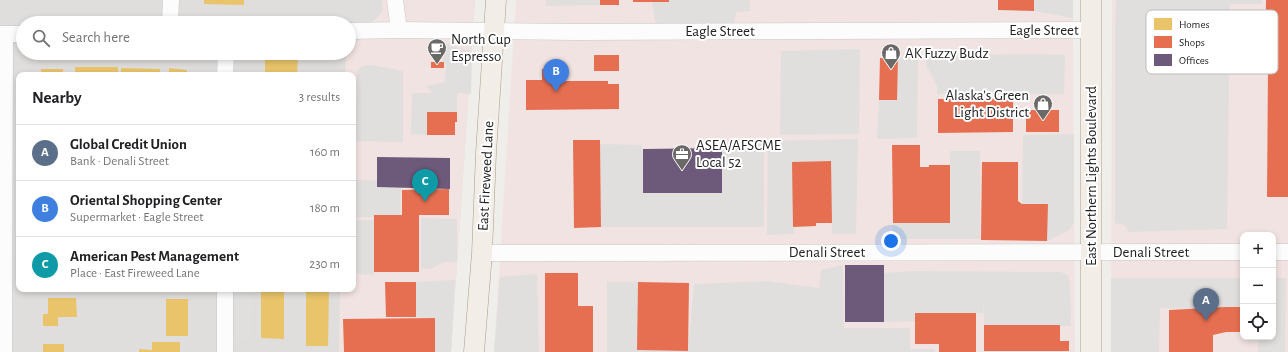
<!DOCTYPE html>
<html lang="en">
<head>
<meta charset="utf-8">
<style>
	body { margin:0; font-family:"Alegreya Sans",sans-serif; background:#f2f2f2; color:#202124 }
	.controls { position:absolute; right:12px; bottom:12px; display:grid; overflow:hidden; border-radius:8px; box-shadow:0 2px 6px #0003 }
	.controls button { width:36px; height:36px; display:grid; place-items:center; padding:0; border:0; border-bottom:1px solid #e0e0e0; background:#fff; color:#202124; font:20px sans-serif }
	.you { position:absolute; left:891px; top:241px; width:14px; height:14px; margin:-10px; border:3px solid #fff; border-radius:50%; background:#1a73e8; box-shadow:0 0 0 6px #1a73e833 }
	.badge { display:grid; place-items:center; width:26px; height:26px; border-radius:50%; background:#db2777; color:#fff; font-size:13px; font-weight:700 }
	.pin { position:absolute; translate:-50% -33px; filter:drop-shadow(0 1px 2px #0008) }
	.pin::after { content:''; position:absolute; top:21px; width:14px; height:12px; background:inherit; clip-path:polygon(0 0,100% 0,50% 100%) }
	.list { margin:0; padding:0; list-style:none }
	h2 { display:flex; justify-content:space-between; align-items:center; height:52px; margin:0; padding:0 16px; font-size:17px }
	h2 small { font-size:13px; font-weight:400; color:#757577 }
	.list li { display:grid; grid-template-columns:26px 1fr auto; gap:12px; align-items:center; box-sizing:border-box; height:56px; padding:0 16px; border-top:1px solid #e0e0e0 }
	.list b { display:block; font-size:15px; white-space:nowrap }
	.list p { margin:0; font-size:13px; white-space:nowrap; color:#757577 }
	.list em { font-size:13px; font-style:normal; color:#757577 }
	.icon { flex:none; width:22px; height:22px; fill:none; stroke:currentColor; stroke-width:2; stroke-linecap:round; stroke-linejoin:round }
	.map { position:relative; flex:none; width:1288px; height:352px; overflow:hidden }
	.search { position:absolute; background:#fff; box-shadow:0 2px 6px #0003; left:16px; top:16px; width:340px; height:44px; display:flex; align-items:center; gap:10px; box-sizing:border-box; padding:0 14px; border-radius:22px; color:#757577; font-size:15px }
	.panel { position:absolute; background:#fff; box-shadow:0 2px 6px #0003; left:16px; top:72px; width:340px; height:220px; border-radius:8px }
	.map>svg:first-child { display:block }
	.residential { fill:#dfdedc; fill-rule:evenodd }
	.commercial { fill:#f1e3e1; fill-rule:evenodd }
	.parking { fill:#e0dfde }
	.homes { fill:#e9c46a }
	.shops { fill:#e76f51 }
	.offices { fill:#6d597a }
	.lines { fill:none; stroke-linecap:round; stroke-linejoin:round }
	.minor-casing { stroke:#c9c8c7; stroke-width:17 }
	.major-casing { stroke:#a79c86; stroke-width:21 }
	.minor { stroke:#fdfcfc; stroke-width:16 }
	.major { stroke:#f3ede7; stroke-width:20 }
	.labels { text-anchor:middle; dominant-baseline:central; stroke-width:4; stroke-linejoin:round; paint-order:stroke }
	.street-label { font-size:15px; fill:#222; stroke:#fff }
	.poi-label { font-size:15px; fill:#222; stroke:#fff; text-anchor:start }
	.key { fill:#fff; stroke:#bdbdbd; stroke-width:1 }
	.key-label { font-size:11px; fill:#222 }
</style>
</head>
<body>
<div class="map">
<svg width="1288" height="352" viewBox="0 0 1288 352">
	<rect width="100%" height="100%" fill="#f0eeeb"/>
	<path class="residential" d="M0 0H475L451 352H0ZM23 23H349V53H23ZM19 75H353V289H19Z"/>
	<g class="commercial">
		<polygon points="382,0 475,0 451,352 339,352 340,289 353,289 353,75 345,75 346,53 349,53 349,50 383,10"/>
		<polygon points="516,0 1073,0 1075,352 494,352"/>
		<path d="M1112 0H1288V352H1111ZM1243 235H1273V337H1243Z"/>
	</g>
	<g class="parking">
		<polygon points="546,0 600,0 600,5 546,6"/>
		<polygon points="669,0 750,0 750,11 736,12 734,23 656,24 652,2 669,2"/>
		<polygon points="1034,0 1073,0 1073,18 1034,11"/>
		<polygon points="1116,0 1262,0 1262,4 1230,4 1227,229 1129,232 1125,225 1115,223 1115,37"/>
		<polygon points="436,43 448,44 460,49 472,51 471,94 457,93 457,112 427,112 427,135 411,134 412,93 432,93 426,86 445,82 446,65"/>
		<polygon points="860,49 859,134 780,135 781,51"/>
		<polygon points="1029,54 1065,55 1064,94 937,94 937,86 926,65 927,56"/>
		<polygon points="918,57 917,138 877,139 879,100 897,100 898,59"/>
		<polygon points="371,65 403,71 403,142 355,141 357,72 362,66"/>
		<polygon points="1074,134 1074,223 1069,230 1047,241 1022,204 1023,135"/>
		<polygon points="858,139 856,234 832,234 830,161 793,162 794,234 767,235 768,141"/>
		<polygon points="764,142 764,227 601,227 600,144 642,145 644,193 722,193 721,143"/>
		<polygon points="950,151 980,151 980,239 893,239 893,223 950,223"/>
		<polygon points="353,180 401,181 400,217 353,217"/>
		<polygon points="421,218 457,219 457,262 444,262 430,269 421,268"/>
		<polygon points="353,220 374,220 374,272 373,274 364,275 353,272"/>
		<polygon points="843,265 844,328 910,328 910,349 935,349 935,352 607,352 607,282 638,282 637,350 688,351 694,284 768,281 819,288 821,270"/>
		<polygon points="914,271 1061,272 1068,276 1070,285 1071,326 984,325 983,294 983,313 915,313 915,321 884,322 884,273"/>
		<polygon points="537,274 539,352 494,352 500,277"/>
		<polygon points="1111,278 1243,278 1243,310 1160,308 1159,352 1111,352"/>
		<polygon points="1273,278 1286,278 1285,352 1258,352 1259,337 1273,337"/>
		<polygon points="455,280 451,352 411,352 435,351 435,318 416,317 416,282"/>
		<polygon points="234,289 252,289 251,339 234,339"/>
	</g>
	<g class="homes">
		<polygon points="204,0 244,0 244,5 204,4"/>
		<polygon points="265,55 298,55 297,75 265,75"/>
		<rect x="75" y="67" width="43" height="8"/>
		<polygon points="121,68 160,69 160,75 121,75"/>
		<polygon points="169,68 187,70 187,75 169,75"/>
		<rect x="41" y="69" width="22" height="6"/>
		<polygon points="156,289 184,289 184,291 156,292"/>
		<polygon points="261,289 284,289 284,339 261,338"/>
		<polygon points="306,289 329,289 328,346 306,346"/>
		<polygon points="48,298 76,298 77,317 58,317 58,326 43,326 43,314 48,314"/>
		<rect x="166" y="299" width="22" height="37"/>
		<polygon points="152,342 180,342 180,352 139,352 139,349 152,350"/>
		<rect x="43" y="344" width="21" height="8"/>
	</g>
	<g class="shops">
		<rect x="600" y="0" width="19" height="5"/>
		<rect x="633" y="0" width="36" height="2"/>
		<polygon points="998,0 1034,0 1034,11 998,10"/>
		<polygon points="1266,0 1288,0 1288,197 1267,197 1268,65 1265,66"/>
		<rect x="594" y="55" width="25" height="16"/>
		<polygon points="880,58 898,59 897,100 879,100"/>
		<rect x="431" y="62" width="13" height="6"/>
		<polygon points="542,69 550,69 550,74 562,74 562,81 608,81 608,84 619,84 619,109 526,110 526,80 542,80"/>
		<polygon points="1013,98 1013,132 938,133 938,99"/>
		<rect x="1026" y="110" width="33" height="22"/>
		<polygon points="427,112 457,112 457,122 455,122 455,135 427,135"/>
		<polygon points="573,140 600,140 601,227 574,228"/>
		<polygon points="892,145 920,145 920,167 929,167 929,165 950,165 950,223 893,223"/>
		<polygon points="831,161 832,223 816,223 816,226 793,227 792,162"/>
		<polygon points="982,162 1018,162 1018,201 1022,204 1048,204 1047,241 981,240"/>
		<polygon points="449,189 449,215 419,215 419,272 374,272 374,215 402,215 402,190"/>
		<polygon points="545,273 578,273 578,306 593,306 593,352 545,352"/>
		<polygon points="385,282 416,282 416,317 386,317"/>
		<polygon points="638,282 689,283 688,351 637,350"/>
		<polygon points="1226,307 1243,307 1243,332 1226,332 1213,335 1213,352 1169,352 1169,310"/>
		<polygon points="915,313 976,313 976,352 939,352 939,344 915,344"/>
		<polygon points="435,318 435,352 344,352 343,319"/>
		<polygon points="984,325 1060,325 1060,341 1069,341 1069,351 984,351"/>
	</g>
	<g class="offices">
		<polygon points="722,148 722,193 643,193 643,149"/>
		<polygon points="377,157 450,158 450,189 377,187"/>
		<rect x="845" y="265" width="39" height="57"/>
	</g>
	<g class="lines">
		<defs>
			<g id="minor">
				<polyline points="395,0 399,30"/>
				<polyline points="170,23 171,0"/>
				<polyline points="349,31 399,30 577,32 1092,30"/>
				<polyline points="0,34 23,34"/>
				<polyline points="225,75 226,53"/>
				<polyline points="1273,252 1288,252"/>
				<polyline points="482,253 1243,252"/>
				<polyline points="4,352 5,34"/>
				<polyline points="225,352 225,289"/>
			</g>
			<g id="major">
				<polyline points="474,352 482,253 486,153 496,0"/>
				<polyline points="1091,352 1091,0"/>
			</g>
		</defs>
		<use href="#minor" class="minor-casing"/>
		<use href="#major" class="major-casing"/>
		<use href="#minor" class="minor"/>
		<use href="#major" class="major"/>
	</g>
	<defs>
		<symbol id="cafe-pin" viewBox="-11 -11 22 30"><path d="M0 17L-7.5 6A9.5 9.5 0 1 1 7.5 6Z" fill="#6a6968" stroke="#fff"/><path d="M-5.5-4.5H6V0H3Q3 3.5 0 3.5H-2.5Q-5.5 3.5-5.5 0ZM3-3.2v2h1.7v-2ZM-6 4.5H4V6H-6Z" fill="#fff"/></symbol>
		<symbol id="shop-pin" viewBox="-11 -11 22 30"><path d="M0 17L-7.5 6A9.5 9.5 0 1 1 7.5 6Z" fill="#6a6968" stroke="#fff"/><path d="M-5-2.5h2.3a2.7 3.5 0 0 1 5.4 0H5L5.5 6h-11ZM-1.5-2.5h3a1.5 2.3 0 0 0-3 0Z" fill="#fff"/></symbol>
		<symbol id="office-pin" viewBox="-11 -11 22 30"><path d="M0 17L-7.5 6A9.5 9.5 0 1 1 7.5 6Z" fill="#6a6968" stroke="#fff"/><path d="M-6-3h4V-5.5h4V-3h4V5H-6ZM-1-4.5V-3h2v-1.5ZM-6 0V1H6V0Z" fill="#fff"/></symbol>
	</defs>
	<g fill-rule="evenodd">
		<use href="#cafe-pin" x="426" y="37" width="22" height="30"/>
		<use href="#shop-pin" x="880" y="42" width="22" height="30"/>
		<use href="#shop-pin" x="1032" y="93" width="22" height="30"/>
		<use href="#office-pin" x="671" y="143" width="22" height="30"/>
	</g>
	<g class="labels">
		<g class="street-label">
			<text x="1044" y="30">Eagle Street</text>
			<text x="720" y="31">Eagle Street</text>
			<text transform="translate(486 176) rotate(-87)">East Fireweed Lane</text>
			<text transform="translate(1091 176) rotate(-90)">East Northern Lights Boulevard</text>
			<text x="827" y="252">Denali Street</text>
			<text x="1151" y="252">Denali Street</text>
		</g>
		<g class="poi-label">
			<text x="451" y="39">North Cup<tspan x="451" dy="17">Espresso</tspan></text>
			<text x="905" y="53">AK Fuzzy Budz</text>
			<text x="1029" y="95" text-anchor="end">Alaska's Green<tspan x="1029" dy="17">Light District</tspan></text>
			<text x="696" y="145">ASEA/AFSCME<tspan x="696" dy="17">Local 52</tspan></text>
		</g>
	</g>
	<rect x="1146" y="10" width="132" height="64" rx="6" class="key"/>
	<rect x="1154" y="18" width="18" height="12" fill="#e9c46a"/>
	<rect x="1154" y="36" width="18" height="12" fill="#e76f51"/>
	<rect x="1154" y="54" width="18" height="12" fill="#6d597a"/>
	<g class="key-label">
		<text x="1179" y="28">Homes</text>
		<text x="1179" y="46">Shops</text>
		<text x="1179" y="64">Offices</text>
	</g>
</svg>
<div class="controls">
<button>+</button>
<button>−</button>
<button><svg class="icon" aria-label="locate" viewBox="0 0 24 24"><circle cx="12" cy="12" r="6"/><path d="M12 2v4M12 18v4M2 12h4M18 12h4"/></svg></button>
</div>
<div class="you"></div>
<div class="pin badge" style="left:1206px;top:321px;background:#5c6f8a">A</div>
<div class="pin badge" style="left:556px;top:92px;background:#3f7fe0">B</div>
<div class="pin badge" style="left:425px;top:202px;background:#0f9aa8">C</div>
<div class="search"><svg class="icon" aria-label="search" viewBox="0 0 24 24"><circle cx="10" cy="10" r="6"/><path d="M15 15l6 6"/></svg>Search here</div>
<section class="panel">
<h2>Nearby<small>3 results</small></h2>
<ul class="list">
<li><span class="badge" style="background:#5c6f8a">A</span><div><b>Global Credit Union</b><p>Bank · Denali Street</p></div><em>160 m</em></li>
<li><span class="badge" style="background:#3f7fe0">B</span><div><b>Oriental Shopping Center</b><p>Supermarket · Eagle Street</p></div><em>180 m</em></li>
<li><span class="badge" style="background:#0f9aa8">C</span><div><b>American Pest Management</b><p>Place · East Fireweed Lane</p></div><em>230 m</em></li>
</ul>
</section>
</div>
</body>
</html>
